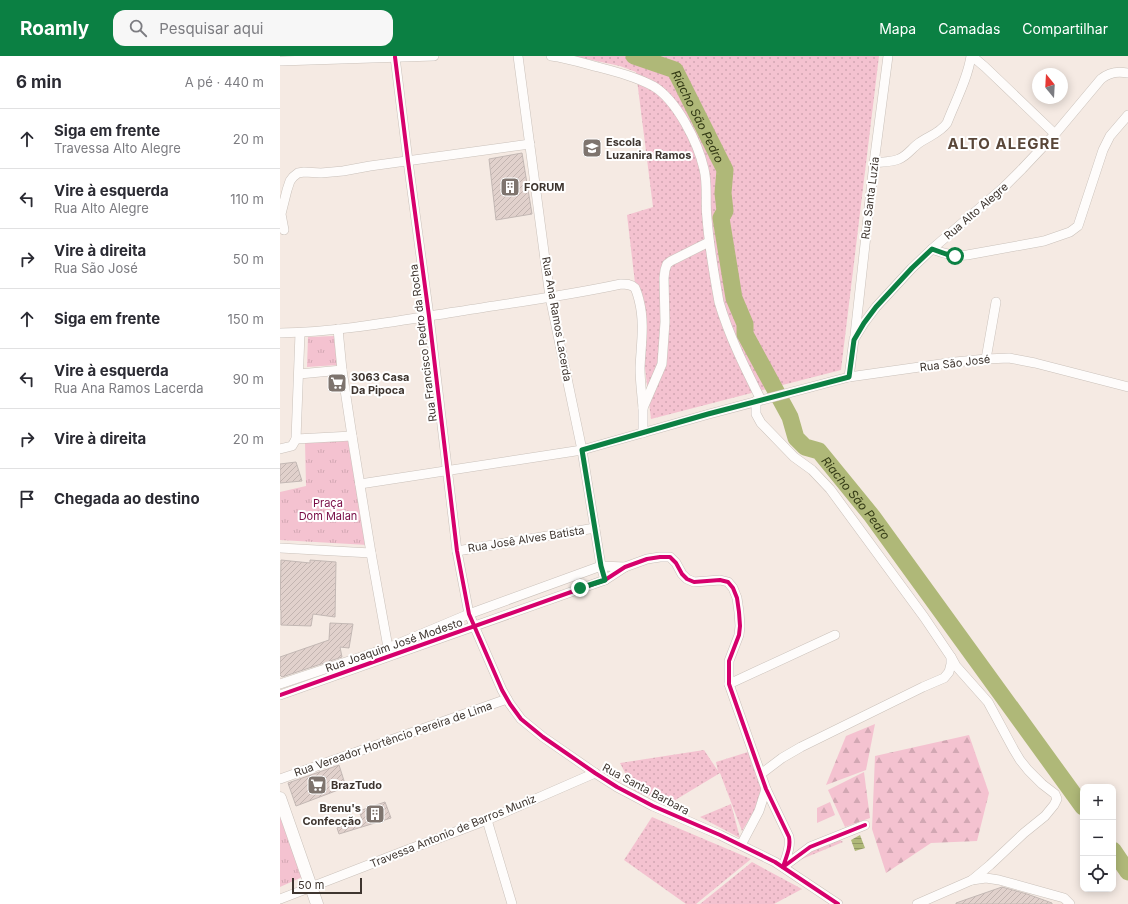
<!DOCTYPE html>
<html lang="pt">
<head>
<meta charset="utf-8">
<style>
	body { margin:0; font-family:Inter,sans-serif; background:#f7f7f7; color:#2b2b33 }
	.controls { position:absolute; right:12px; bottom:12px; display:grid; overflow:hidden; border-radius:8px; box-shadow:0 2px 10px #0003 }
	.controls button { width:36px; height:36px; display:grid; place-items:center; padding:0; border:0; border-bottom:1px solid #e1e1e2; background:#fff; color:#2b2b33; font:20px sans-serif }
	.compass { position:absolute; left:752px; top:12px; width:36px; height:36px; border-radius:50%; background:#fff; box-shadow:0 2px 10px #0003; rotate:342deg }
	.scale { position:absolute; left:12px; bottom:10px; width:70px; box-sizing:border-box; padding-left:4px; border:2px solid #3e352f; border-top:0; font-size:11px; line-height:14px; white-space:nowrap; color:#3e352f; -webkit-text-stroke:3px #fff; paint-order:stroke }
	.stop { position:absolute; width:12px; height:12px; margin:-9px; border:3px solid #0b8043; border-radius:50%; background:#fff }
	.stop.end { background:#0b8043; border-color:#fff; box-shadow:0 1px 4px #0008 }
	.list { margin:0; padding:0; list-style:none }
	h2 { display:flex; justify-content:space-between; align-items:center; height:52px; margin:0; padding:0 16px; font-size:17px }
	h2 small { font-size:13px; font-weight:400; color:#7c7c81 }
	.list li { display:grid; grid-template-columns:26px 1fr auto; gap:12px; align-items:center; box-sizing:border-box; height:60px; padding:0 16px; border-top:1px solid #e1e1e2 }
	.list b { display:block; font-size:15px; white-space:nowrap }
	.list p { margin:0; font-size:13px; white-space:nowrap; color:#7c7c81 }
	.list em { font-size:13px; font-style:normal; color:#7c7c81 }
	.icon { flex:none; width:22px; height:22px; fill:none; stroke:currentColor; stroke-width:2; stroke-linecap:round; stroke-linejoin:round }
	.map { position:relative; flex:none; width:848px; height:848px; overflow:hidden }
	header { display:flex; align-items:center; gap:24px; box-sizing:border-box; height:56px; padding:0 20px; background:#0b8043; color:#fff }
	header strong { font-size:19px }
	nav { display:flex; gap:22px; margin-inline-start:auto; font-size:14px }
	.search { width:280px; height:36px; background:#f7f7f7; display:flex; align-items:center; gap:10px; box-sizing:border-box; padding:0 14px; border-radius:12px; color:#7c7c81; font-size:15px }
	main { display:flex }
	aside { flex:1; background:#fff }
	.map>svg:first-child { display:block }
	.grass { fill:url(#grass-dots) }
	.forest { fill:url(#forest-firs) }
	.park { fill:url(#park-tufts) }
	.water { fill:url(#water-rules) }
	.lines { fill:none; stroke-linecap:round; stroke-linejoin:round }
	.river { stroke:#afb878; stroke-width:17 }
	.building { fill:url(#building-hatch); stroke:#c3b8b4 }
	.minor-casing { stroke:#cac1ba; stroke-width:10 }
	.secondary-casing { stroke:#cac1ba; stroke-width:13 }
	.minor { stroke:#fefcfb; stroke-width:9 }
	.secondary { stroke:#fefcfb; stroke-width:12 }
	.cycleway-casing { stroke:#fff; stroke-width:6 }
	.cycleway { stroke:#d6006c; stroke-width:4 }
	.route { stroke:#0b8043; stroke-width:5 }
	.labels { text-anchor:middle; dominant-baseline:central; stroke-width:4; stroke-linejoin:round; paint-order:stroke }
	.poi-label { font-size:11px; font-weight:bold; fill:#3e352f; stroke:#fff; text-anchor:start }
	.street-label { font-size:11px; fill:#3e352f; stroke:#fff }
	.park-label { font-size:11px; fill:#780c45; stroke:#fff }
	.water-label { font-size:12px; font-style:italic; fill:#333a15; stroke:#fff }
	.district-label { font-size:15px; font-weight:bold; letter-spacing:1px; fill:#594638; stroke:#fff }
</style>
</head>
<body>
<header>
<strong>Roamly</strong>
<div class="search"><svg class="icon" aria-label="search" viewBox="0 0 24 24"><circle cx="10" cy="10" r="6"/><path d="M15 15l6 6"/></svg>Pesquisar aqui</div>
<nav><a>Mapa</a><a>Camadas</a><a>Compartilhar</a></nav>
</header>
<main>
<aside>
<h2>6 min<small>A pé · 440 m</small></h2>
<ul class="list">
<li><svg class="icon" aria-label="ahead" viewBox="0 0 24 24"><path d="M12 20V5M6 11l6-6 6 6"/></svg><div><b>Siga em frente</b><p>Travessa Alto Alegre</p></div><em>20 m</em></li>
<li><svg class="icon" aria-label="left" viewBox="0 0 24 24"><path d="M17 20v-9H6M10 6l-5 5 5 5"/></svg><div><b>Vire à esquerda</b><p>Rua Alto Alegre</p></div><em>110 m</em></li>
<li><svg class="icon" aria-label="right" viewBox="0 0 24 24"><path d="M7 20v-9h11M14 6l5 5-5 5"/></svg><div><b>Vire à direita</b><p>Rua São José</p></div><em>50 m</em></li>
<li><svg class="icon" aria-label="ahead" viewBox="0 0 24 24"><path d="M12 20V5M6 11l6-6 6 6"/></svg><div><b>Siga em frente</b></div><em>150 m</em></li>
<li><svg class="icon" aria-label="left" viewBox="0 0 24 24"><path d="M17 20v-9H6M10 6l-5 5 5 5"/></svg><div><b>Vire à esquerda</b><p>Rua Ana Ramos Lacerda</p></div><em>90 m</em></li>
<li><svg class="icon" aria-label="right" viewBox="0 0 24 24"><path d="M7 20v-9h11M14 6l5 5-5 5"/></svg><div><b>Vire à direita</b></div><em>20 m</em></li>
<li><svg class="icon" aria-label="arrive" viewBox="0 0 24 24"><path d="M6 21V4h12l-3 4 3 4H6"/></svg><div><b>Chegada ao destino</b></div></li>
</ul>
</aside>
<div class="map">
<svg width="848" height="848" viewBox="0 0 848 848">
	<defs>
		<pattern id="grass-dots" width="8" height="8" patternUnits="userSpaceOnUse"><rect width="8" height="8" fill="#f4c2d0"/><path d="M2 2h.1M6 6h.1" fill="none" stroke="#d2a7b3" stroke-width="1.8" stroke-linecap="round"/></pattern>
		<pattern id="forest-firs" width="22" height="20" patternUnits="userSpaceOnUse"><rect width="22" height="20" fill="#f4c2d0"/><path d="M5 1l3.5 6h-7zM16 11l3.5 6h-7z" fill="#d2a7b3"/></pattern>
		<pattern id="park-tufts" width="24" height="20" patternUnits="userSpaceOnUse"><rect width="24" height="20" fill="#f4c2d0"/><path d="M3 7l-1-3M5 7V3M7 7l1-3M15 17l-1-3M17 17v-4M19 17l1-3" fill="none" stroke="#d2a7b3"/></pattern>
		<pattern id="water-rules" width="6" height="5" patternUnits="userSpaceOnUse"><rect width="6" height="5" fill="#afb878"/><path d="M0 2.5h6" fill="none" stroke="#909663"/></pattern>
		<pattern id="building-hatch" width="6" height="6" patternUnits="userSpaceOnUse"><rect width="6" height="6" fill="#e1d1cc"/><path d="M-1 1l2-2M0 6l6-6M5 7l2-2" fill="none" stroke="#c2b4b0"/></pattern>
	</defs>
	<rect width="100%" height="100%" fill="#f5eae3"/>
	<g class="grass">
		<polygon points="293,0 599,0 561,314 371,363 347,159 373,151 356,16 340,10"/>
		<polygon points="424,694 438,715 436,706 468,696 482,733 477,750 462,775 440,717 392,746 355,736 340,707"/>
		<polygon points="451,748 460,782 420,761"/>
		<polygon points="372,761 471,803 416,848 406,848 344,804"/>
		<polygon points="559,783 563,786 522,803 523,798"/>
		<polygon points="472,806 522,833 494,848 420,848"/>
	</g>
	<g class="forest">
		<polygon points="595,668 586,714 546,729 566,680"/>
		<polygon points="689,679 709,737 697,785 651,787 606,817 592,773 595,700"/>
		<polygon points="584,716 590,762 565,771 548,734"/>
		<polygon points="550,746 555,759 537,767 537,752"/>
	</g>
	<g class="park">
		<polygon points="54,280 57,309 27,311 28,281"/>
		<polygon points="69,385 88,489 0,484 0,436 26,430 25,386"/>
		<polygon points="0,761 22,821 0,831"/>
	</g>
	<polygon class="water" points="580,779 585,792 575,795 571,784"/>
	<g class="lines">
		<g class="river">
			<path id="s1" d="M354 0 395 14 445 114 443 137 445 155 441 162 454 242 465 268V278L510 361 516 382 525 391 539 395 592 460 803 751"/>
			<polyline points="833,794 848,816"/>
		</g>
	</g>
	<g class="building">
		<polygon points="242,97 252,158 216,164 209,103"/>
		<polygon points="16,406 22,425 0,427 0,408"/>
		<polygon points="1,504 30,507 30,504 56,506 55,561 33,558 31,570 1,569 1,554 0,553"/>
		<polygon points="50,567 73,568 69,592 60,591 62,601 2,621 0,619 0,601 49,584"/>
		<polygon points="59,709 66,731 16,750 8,727"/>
		<polygon points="105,746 111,762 59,778 57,772 82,763 79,755"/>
		<polygon points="722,831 747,838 772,847 772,848 676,848 676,847"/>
	</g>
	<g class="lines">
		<defs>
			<g id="minor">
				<polyline points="238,0 270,241 302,394 321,510 325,524"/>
				<path d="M271 0C287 2 303 7 318 11 337 16 356 21 373 30 397 44 418 87 424 113 428 129 425 146 427 162 429 190 434 218 439 246 449 280 465 312 481 344"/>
				<polyline points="692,0 705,11 775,78"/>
				<polyline points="115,1 128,105 149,260 177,495 189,558 222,634 230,648 241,663 263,681 315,717 337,731 373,750 440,779 495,806 558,848"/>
				<polyline points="0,5 154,0"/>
				<path d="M594 107C602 106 612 106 619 103 627 100 632 92 639 87 649 80 660 77 667 67 675 46 688 22 691 0"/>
				<polyline points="4,174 1,158 7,134 10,125 13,121 18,117 24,116 41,117 63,115 90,110 250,88"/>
				<path d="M652 193C665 198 673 200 687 199L764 185 790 176 798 170 823 94 830 80 848 59"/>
				<polyline points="58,273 62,314 72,380 91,497 109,597"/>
				<path d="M0 277C59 276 117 265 175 256 230 247 286 240 341 228 346 228 351 228 355 232 357 236 358 240 359 244 365 267 361 289 360 312 360 325 362 339 363 352"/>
				<polyline points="575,279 594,107 608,0"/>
				<polyline points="706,303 716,246"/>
				<polyline points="19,318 62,314"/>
				<path d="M569 321 574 283 584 267 596 251 632 212 652 193 723 132 742 113 775 78 821 23C829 16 838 15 848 17"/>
				<polyline points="476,345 476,358 481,367 514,401 532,414 550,433 644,561 671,601 671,608 669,616 664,622 643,631 521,691 502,702 481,718"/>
				<polyline points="363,377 363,352 382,308 385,266 384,222 385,214 387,208 391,205 429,186"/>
				<polyline points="16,383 72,380"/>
				<polyline points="0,393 12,390 16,383 20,277"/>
				<polyline points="80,428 302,394 429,358 569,321 675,306 706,303 729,302 755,307 848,331"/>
				<polyline points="0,492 91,497"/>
				<polyline points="177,495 315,472"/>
				<polyline points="0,628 108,592 189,558 321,510 345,511"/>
				<polyline points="449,628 555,579"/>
				<path d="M0 639 110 600 325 524 345 511 367 503 380 501H390L396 507 402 518 407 523 414 526 440 524 448 526 453 532 457 542 459 556 460 570 459 579 449 605V628L486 733 509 781C511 792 506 801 503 811L530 791 585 769"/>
				<polyline points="0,723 227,643"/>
				<polyline points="207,764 232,848"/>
				<polyline points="461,789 479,755 486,733"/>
				<polyline points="692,824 706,822 719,824 784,842 790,848"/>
				<polyline points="0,843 127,794 207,764 315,717"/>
				<polyline points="637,848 692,824 710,809 744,777 765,760 774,749 777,743 775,738 762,728 748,714 740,704 734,694 708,646 676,610 671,601"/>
			</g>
			<polyline id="secondary" points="0,742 37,848"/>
		</defs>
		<use href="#minor" class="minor-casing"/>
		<use href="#secondary" class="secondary-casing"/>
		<use href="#minor" class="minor"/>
		<use href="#secondary" class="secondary"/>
		<defs>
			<g id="cycleway">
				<polyline points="115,1 128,105 149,260 177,495 189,558 222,634 230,648 241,663 263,681 315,717 337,731 373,750 440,779 495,806 558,848"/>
				<path d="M0 639 110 600 325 524 345 511 367 503 380 501H390L396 507 402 518 407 523 414 526 440 524 448 526 453 532 457 542 459 556 460 570 459 579 449 605V628L486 733 509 781C511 792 506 801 503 811L530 791 585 769"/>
			</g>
		</defs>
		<use href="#cycleway" class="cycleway-casing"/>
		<use href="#cycleway" class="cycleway"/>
	</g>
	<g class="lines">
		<polyline class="route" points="300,532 325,524 321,510 302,394 428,358 569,321 574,284 584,267 596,251 632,212 652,193 666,198 675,200"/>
	</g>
	<defs>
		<symbol id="school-square" viewBox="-11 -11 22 22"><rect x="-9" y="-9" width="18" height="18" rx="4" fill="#7e746e" stroke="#fff"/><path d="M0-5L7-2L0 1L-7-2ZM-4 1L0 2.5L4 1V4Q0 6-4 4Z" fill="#fff"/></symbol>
		<symbol id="building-square" viewBox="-11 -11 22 22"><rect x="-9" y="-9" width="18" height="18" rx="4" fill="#7e746e" stroke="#fff"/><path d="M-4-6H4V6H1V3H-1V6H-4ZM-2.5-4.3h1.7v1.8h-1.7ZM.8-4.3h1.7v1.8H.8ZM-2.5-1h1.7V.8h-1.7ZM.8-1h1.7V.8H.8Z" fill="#fff"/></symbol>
		<symbol id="supermarket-square" viewBox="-11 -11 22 22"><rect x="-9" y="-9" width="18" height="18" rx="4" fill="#7e746e" stroke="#fff"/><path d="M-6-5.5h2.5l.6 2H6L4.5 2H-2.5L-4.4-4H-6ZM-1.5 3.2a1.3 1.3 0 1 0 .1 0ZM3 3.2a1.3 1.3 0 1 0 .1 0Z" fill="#fff"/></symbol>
	</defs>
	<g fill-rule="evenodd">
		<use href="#school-square" x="301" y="81" width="22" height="22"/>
		<use href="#building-square" x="219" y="120" width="22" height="22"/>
		<use href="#supermarket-square" x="46" y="316" width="22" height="22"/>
		<use href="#supermarket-square" x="26" y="718" width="22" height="22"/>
		<use href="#building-square" x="84" y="747" width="22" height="22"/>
	</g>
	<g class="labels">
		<g class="poi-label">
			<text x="326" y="86">Escola<tspan x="326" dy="13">Luzanira Ramos</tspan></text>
			<text x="244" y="131">FORUM</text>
			<text x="71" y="321">3063 Casa<tspan x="71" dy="13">Da Pipoca</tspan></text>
			<text x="51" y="729">BrazTudo</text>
			<text x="81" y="752" text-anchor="end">Brenu's<tspan x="81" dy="13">Confecção</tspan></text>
		</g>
		<g class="street-label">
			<text transform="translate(590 142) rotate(-83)">Rua Santa Luzia</text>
			<text transform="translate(696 155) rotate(-41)">Rua Alto Alegre</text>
			<text transform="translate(277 263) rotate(80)">Rua Ana Ramos Lacerda</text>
			<text transform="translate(143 287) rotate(-97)">Rua Francisco Pedro da Rocha</text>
			<text transform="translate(675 307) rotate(-7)">Rua São José</text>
			<text transform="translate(246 483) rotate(-9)">Rua Josê Alves Batista</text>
			<text transform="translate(114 589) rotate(-19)">Rua Joaquim José Modesto</text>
			<text transform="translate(113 683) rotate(-19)">Rua Vereador Hortêncio Pereira de Lima</text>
			<text transform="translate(366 733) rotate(28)">Rua Santa Barbara</text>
			<text transform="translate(173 775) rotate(-22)">Travessa Antonio de Barros Muniz</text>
		</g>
		<g class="park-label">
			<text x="48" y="447">Praça<tspan x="48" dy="13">Dom Malan</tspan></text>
		</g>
		<g class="water-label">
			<text stroke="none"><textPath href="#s1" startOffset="95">Riacho São Pedro</textPath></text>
			<text stroke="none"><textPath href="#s1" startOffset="527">Riacho São Pedro</textPath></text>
		</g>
		<g class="district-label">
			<text x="724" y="87">ALTO ALEGRE</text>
		</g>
	</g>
</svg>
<div class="controls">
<button>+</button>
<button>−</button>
<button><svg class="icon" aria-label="locate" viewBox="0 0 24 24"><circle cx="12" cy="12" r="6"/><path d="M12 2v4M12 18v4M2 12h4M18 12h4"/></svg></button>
</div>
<svg class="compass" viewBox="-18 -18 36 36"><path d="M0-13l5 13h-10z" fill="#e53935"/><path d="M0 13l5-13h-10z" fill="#7c7c81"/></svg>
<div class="scale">50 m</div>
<div class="stop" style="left:675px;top:200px"></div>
<div class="stop end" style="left:300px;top:532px"></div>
</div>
</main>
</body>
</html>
